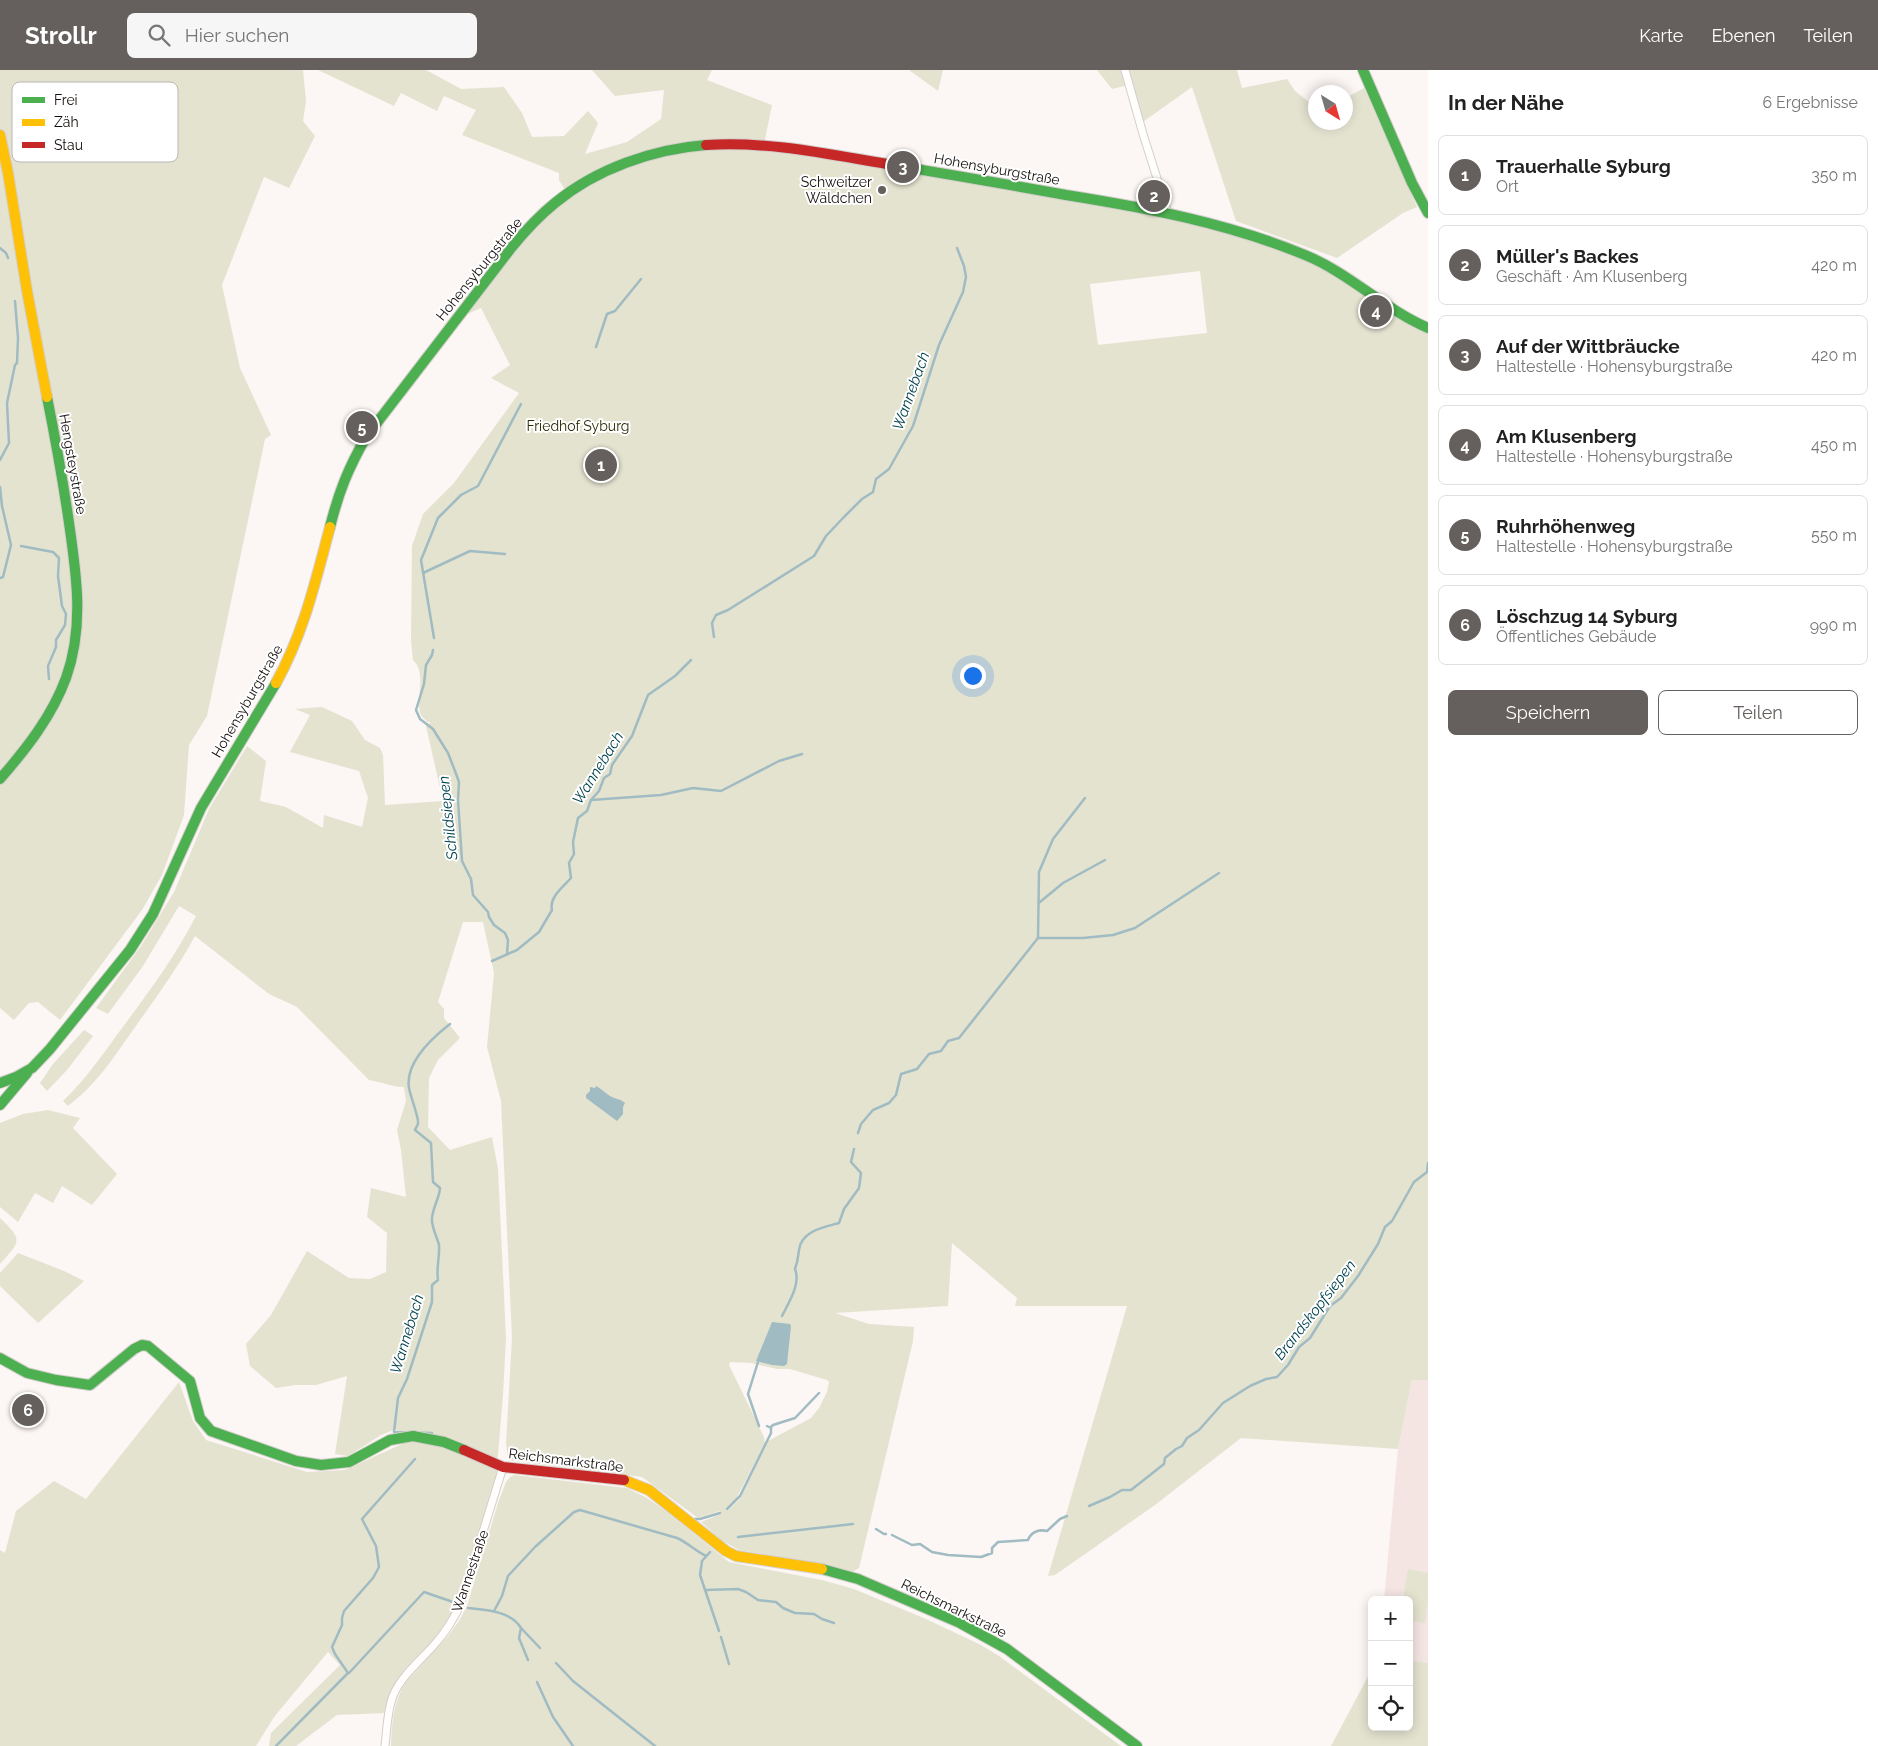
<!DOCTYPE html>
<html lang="de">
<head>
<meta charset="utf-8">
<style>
	body { margin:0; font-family:Raleway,sans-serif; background:#f6f6f6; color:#222 }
	.controls { position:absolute; right:15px; bottom:15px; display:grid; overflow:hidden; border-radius:8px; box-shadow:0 2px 12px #0003 }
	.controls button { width:45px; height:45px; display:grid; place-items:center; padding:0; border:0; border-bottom:1px solid #e0e0e0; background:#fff; color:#222; font:25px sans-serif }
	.compass { position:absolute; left:1308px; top:15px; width:45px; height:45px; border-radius:50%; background:#fff; box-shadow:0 2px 12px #0003; rotate:143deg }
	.you { position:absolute; left:972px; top:605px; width:18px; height:18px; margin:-12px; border:4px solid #fff; border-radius:50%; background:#1a73e8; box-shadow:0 0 0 8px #1a73e833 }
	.badge { display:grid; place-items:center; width:32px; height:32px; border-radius:50%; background:#655f5d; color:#fff; font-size:16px; font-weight:700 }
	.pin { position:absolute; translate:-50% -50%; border:2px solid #fff; box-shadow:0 1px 5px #0006 }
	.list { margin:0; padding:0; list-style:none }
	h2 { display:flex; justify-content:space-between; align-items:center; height:65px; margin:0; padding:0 20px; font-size:21px }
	h2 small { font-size:16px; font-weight:400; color:#767676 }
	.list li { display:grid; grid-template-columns:32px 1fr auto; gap:15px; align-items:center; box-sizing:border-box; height:80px; margin:0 10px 10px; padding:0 10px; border:1px solid #e0e0e0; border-radius:8px }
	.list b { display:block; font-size:19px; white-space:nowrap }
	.list p { margin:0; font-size:16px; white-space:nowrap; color:#767676 }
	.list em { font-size:16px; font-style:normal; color:#767676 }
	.actions { display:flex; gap:10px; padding:15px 20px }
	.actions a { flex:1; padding:11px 0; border:1px solid #655f5d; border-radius:8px; text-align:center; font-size:18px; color:#655f5d }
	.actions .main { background:#655f5d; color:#fff }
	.icon { flex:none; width:28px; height:28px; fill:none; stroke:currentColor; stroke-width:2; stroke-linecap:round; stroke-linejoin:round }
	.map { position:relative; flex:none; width:1428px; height:1676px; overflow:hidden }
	header { display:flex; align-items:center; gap:30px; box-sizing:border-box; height:70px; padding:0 25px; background:#655f5d; color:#fff }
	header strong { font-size:24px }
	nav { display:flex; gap:28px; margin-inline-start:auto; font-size:18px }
	.search { width:350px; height:45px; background:#f6f6f6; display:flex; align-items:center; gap:12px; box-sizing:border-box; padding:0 18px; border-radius:8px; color:#767676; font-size:19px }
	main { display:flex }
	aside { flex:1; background:#fff }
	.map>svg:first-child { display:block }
	.commercial { fill:#f4e5e3 }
	.green { fill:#e4e3d0; fill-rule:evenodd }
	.water { fill:#a0bbc2 }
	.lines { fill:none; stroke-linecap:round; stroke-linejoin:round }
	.stream { stroke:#a0bbc2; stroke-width:2.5 }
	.street-casing { stroke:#d4cecc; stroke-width:9 }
	.fast-casing { stroke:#d4cecc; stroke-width:12 }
	.slow-casing { stroke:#d4cecc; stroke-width:12 }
	.jam-casing { stroke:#d4cecc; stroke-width:12 }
	.street { stroke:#fffefd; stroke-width:7 }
	.fast { stroke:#4caf50; stroke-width:10 }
	.slow { stroke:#ffc107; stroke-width:10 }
	.jam { stroke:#c62828; stroke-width:10 }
	.poi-dot { fill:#655f5d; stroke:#fff; stroke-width:2 }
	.labels { text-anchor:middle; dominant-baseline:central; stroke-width:4; stroke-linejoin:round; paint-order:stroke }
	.street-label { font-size:14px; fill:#140e0c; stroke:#fff }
	.poi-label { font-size:14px; fill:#140e0c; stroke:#fff; text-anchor:end }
	.park-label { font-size:14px; fill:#2a2c00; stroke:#fff }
	.water-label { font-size:15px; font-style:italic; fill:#00424e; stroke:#fff }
	.key { fill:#fff; stroke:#b8b7b6; stroke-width:1 }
	.key-label { font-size:14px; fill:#140e0c }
</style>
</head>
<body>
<header>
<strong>Strollr</strong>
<div class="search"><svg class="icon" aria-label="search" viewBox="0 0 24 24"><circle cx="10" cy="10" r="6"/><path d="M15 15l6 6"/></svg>Hier suchen</div>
<nav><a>Karte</a><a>Ebenen</a><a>Teilen</a></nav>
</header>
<main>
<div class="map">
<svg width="1428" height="1676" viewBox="0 0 1428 1676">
	<rect width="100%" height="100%" fill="#fcf6f4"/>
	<polygon class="commercial" points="1412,1310 1428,1310 1428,1593 1409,1590 1409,1530 1384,1530 1398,1379"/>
	<g class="green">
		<polygon points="0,0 303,0 306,31 303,51 315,66 289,118 264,107 222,215 240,298 271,365 265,369 207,646 189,675 184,745 162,805 142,840 60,950 38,932 29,933 14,950 0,938"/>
		<path d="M318 0H426L461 19 504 17 522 43 532 67 564 66 588 41 598 53 585 84 627 72 661 49 664 20 615 26 592 0H712L707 10 772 35 764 74 1145 138 1290 178 1428 258V1310H1412L1398 1379 1241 1368 1155 1435 1055 1505 1048 1506 1127 1236H1015L1017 1228 952 1173 948 1236 835 1243 869 1254 914 1257 913 1271 859 1498 852 1502 829 1495 739 1480 721 1470 701 1452 721 1444 720 1441 698 1448 642 1407 508 1390 506 1373 512 1268 501 1031 487 977 494 903 483 852H463L438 932 444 939V948L460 968 438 990 429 1008 428 1057 450 1080 492 1067 498 1099 506 1268 503 1325 496 1408 459 1530 448 1553 392 1618 384 1643 337 1645 296 1676H269L271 1663 340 1595 328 1582 274 1647 256 1676H0V1480L5 1483 16 1441 54 1411 86 1429 179 1312 193 1351 206 1370 307 1402 345 1400 402 1374 396 1359 381 1365 348 1386 335 1384 347 1306 316 1315H295L276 1318 250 1296 246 1274 271 1245 307 1181 349 1208 370 1209 386 1202 387 1163 367 1147 371 1118 406 1127 401 1080 397 1060 406 1031 404 1017C392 1017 381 1012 369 1010L297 937 269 924 195 866C177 899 155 929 133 960 114 987 95 1016 68 1036L63 1031C87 1008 105 981 125 954 151 919 176 885 196 846L179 836 143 896 108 944 96 938 141 876 174 822 209 739 247 676 266 691 260 731 286 737 323 758 324 745 362 757 368 728 359 701 290 682 310 645 295 639 322 637 352 651 365 670 380 678 383 685 385 735 443 731 426 656 431 652H427C425 649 420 645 420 642 416 628 427 603 413 590L411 570 412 476 423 444 454 413 519 323 491 308 510 295 481 238 456 249 485 212 567 123 559 110V103L462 65 476 40 444 26 437 41 401 23 394 36ZM1200 201 1207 263 1098 275 1090 214ZM730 1292 751 1293 777 1299H790L827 1310 829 1312 827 1322 819 1338 811 1348 768 1371 739 1430 727 1441 725 1439 736 1429 765 1373 764 1367 729 1295Z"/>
		<polygon points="909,0 943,0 938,21"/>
		<polygon points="1097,0 1237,0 1242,18 1287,9 1295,21 1309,32 1315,32 1316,52 1346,52 1346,28 1364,18 1417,137 1403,143 1337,188 1236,151 1192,17 1140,54 1129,15 1112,19"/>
		<polygon points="84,960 93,966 67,1000 47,1021 40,1013 53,994"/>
		<polygon points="48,1040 80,1048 73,1058 117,1104 92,1135 62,1116 53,1133 35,1123 18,1152 0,1137 0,1053 23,1044"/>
		<path d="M0 1148C23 1170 21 1171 0 1194Z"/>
		<polygon points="18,1183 64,1201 84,1211 38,1253 0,1216 0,1203"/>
		<path d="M514 1405 627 1418 647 1428 667 1442 729 1492 822 1510 854 1519 926 1549 981 1575 999 1586 1121 1676H391C392 1653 393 1632 406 1612L448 1566 459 1551 467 1536 498 1433 506 1412 510 1407Z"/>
		<polygon points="1408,1499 1428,1503 1428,1530 1425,1553 1409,1551 1409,1530 1403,1530"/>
		<polygon points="1409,1590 1428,1593 1428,1676 1331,1676 1372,1599 1372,1657 1409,1657"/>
	</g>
	<g class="water">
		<path d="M596 1016C602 1019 605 1023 610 1026 615 1029 621 1029 625 1033L623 1037V1044L617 1051 586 1028V1025L590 1021V1017L595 1018Z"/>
		<polygon points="772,1252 790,1254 791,1256 787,1294 784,1296 772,1295 756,1291"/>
	</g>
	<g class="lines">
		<g class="stream">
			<polyline points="0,178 6,183 8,188"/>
			<polyline points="596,277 607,244 615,241 641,209"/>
			<polyline points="0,390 9,373 7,333 15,295 17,293 18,268 15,231"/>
			<polyline points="0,417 2,436 11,475 3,507 0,508"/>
			<polyline points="21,476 53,482 59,488 58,506 62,536 66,544 65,555 56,570 56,577 48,596 49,609"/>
			<polyline points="423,503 470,481 505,484"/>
			<polyline points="714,567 712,553 716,545 728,540 814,486 826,466 844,447 862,429 873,422 876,409 889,399 913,356 939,275 963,222 966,207 964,196 957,178"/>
			<polyline points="434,568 421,490 438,448 461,425 478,416 521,334"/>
			<polyline points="433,580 432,585 426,595 424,614 416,640 420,649 433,659 448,683 455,701 459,712 458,730 462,791 471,809 473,825 488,842 489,847 494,855 505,863 508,870 507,884"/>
			<polyline points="591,730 661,725 693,718 721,721 779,691 802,684"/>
			<polyline points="1040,832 1063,813 1105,790"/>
			<polyline points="1038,868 1083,868 1113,865 1135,858 1219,803"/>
			<polyline points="1038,868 1039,802 1053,769 1085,728"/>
			<path d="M492 891 517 880 539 862 552 840C549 827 563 817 571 808L569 793 574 784 573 772 578 748 587 741 591 730 599 721 604 708 610 704 612 695 632 666 648 625 675 606 691 590"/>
			<polyline points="858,1063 861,1054 873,1040 889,1033 896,1025 901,1004 917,999 929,984 941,981 948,971 959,968 1038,868"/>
			<path d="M782 1246C789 1232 801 1214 795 1199 798 1191 798 1187 799 1180 801 1161 824 1157 839 1153L844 1139 859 1118 861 1103 851 1092 854 1079"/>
			<polyline points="758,1292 748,1324 759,1356"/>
			<polyline points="771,1357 773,1355 795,1348 819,1323"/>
			<path d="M432 1363 394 1362 398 1328 407 1309 432 1232V1215L438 1210C436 1198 440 1186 439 1175 437 1166 431 1157 432 1148 433 1137 440 1126 440 1118L433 1112 431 1073 415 1060C416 1057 418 1056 418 1053 419 1048 410 1025 409 1018 405 993 432 968 450 954"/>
			<polyline points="1089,1436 1110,1427 1122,1420 1131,1420 1164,1394 1165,1388 1176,1379 1182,1376 1187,1368 1199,1360 1223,1333 1250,1316 1266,1309 1277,1307 1288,1295 1299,1277 1310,1268 1330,1236 1341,1228 1358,1206 1378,1174 1385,1157 1392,1151 1414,1112 1427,1102 1428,1093"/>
			<polyline points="727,1439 740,1426 771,1363 771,1358 767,1356"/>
			<polyline points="695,1449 700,1449 720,1443"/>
			<polyline points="876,1459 884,1464 886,1464"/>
			<path d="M892 1465 912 1475 920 1474 932 1482 948 1485 981 1487 992 1483V1478L998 1472 1028 1470C1031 1462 1039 1459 1047 1461L1060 1449 1067 1446"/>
			<polyline points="738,1467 853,1454"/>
			<polyline points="710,1482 702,1491 700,1505 719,1561"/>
			<polyline points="705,1520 738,1519 746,1522 758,1530 776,1532 783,1538 795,1543 814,1544 822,1549 834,1553"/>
			<path d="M468 1538C486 1540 511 1541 521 1558L519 1568 528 1590"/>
			<path d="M494 1541 502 1526 508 1506 535 1477 574 1442 580 1440 677 1468C687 1472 695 1481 706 1486"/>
			<polyline points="521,1558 540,1578"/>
			<polyline points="721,1567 729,1594"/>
			<polyline points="556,1593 573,1611 655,1676"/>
			<polyline points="349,1603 424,1522 453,1532"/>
			<polyline points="537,1612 553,1647 573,1676"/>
			<polyline points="276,1676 348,1603 335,1584 332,1577 342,1555 342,1548 344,1541 373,1508 379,1497 376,1476 362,1449 415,1389"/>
		</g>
		<defs>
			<g id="street">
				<polyline points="1125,0 1143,64 1168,143"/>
				<path d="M385 1676C387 1660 387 1641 393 1626 401 1606 420 1591 434 1575 445 1563 454 1549 461 1533L503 1397"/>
			</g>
			<g id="fast">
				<polyline points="1363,0 1412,113 1428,143"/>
				<path d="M887 94C946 104 1006 114 1066 125 1147 138 1228 153 1305 185 1349 203 1384 239 1428 258"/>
				<path d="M330 457C339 421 348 399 366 367L512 177C525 161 539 146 555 133 596 99 653 79 706 75"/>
				<path d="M0 709C27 678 52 646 66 608 85 555 76 501 68 446 62 406 55 367 47 327"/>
				<polyline points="0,1013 16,1007 32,998 50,979 130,880 153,844 201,738 276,613"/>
				<polyline points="0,1035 27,1003"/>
				<polyline points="0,1288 27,1303 56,1310 90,1315 134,1279 142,1275 148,1276 190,1311 200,1348 211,1361 296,1391 321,1395 349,1392 390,1370 413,1366 444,1372 464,1380"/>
				<polyline points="822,1499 858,1509 960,1553 1007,1579 1137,1676"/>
			</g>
			<g id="slow">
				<polyline points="0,65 8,103 27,221 47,327"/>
				<path d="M276 613C304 562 315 513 330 457"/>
				<polyline points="624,1410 649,1420 726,1481 736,1486 822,1499"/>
			</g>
			<g id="jam">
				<path d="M706 75C768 71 827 84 887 94"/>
				<polyline points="464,1380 503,1397 624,1410"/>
			</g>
		</defs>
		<use href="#street" class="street-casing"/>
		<use href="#fast" class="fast-casing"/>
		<use href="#slow" class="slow-casing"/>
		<use href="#jam" class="jam-casing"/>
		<use href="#street" class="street"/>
		<use href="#fast" class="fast"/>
		<use href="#slow" class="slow"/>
		<use href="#jam" class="jam"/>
	</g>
	<circle class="poi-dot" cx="882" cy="120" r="5"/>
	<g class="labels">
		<g class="street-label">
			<text transform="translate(997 99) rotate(10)">Hohensyburgstraße</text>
			<text transform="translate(479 199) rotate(-51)">Hohensyburgstraße</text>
			<text transform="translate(73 394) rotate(80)">Hengsteystraße</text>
			<text transform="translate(247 631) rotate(-60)">Hohensyburgstraße</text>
			<text transform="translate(566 1390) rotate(7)">Reichsmarkstraße</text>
			<text transform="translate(470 1501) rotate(-71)">Wannestraße</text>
			<text transform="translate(954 1538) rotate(26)">Reichsmarkstraße</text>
		</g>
		<g class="poi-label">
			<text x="872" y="112">Schweitzer<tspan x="872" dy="16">Wäldchen</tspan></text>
		</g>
		<g class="park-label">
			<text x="578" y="356">Friedhof Syburg</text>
		</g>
		<g class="water-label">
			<text transform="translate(911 321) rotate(-70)">Wannebach</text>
			<text transform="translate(598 698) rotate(-58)">Wannebach</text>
			<text transform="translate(448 748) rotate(-96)">Schildsiepen</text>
			<text transform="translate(1315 1240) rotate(-52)">Brandskopfsiepen</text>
			<text transform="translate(407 1264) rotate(-73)">Wannebach</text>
		</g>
	</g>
	<rect x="12" y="12" width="166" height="80" rx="8" class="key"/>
	<rect x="22" y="27" width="23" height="6" fill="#4caf50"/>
	<rect x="22" y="49" width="23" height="7" fill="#ffc107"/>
	<rect x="22" y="72" width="23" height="6" fill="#c62828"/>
	<g class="key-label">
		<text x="54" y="35">Frei</text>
		<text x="54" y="57">Zäh</text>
		<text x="54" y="80">Stau</text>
	</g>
</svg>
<div class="controls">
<button>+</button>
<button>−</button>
<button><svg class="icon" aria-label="locate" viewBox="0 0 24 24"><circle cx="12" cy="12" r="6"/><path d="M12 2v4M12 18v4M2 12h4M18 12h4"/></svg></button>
</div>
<svg class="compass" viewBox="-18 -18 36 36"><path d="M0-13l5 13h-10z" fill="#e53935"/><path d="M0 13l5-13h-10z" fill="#767676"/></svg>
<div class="you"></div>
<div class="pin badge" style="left:601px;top:395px">1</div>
<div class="pin badge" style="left:1154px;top:126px">2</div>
<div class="pin badge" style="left:903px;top:97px">3</div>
<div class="pin badge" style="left:1376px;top:241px">4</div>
<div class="pin badge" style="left:362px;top:357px">5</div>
<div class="pin badge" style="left:28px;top:1340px">6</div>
</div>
<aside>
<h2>In der Nähe<small>6 Ergebnisse</small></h2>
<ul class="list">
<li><span class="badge">1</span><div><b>Trauerhalle Syburg</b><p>Ort</p></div><em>350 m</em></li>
<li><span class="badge">2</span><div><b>Müller's Backes</b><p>Geschäft · Am Klusenberg</p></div><em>420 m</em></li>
<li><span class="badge">3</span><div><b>Auf der Wittbräucke</b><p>Haltestelle · Hohensyburgstraße</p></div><em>420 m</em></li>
<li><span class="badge">4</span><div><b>Am Klusenberg</b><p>Haltestelle · Hohensyburgstraße</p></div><em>450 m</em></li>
<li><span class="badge">5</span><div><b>Ruhrhöhenweg</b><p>Haltestelle · Hohensyburgstraße</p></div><em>550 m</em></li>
<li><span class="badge">6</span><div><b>Löschzug 14 Syburg</b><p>Öffentliches Gebäude</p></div><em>990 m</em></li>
</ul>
<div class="actions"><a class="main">Speichern</a><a>Teilen</a></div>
</aside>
</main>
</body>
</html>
